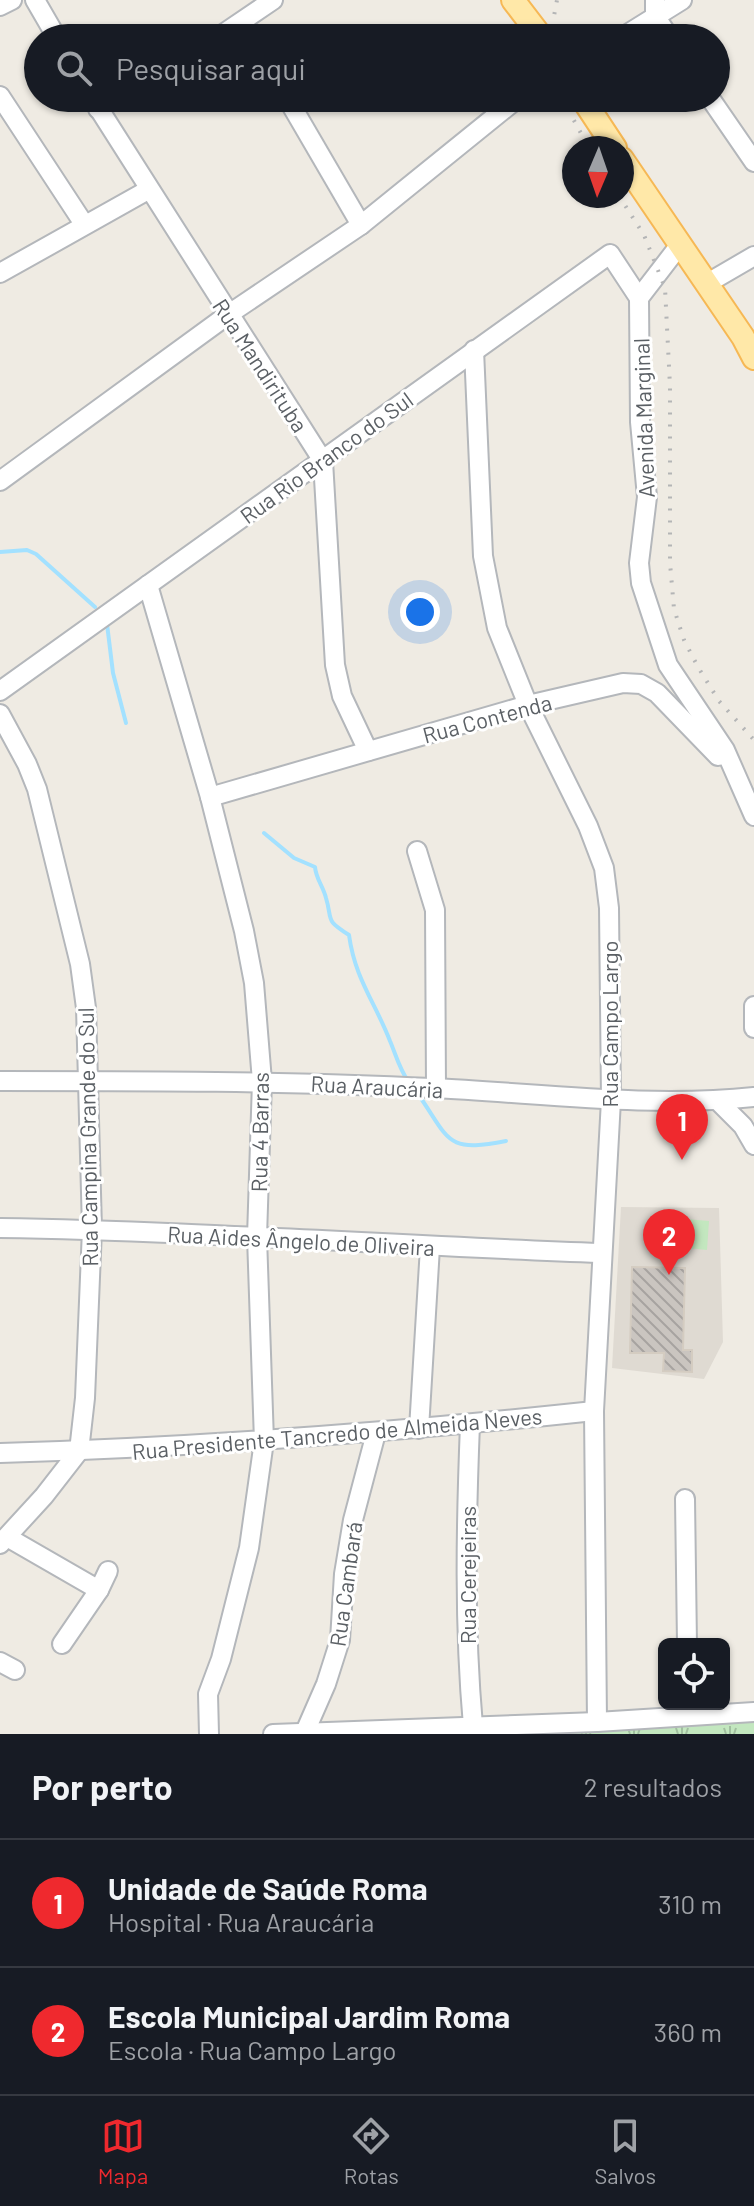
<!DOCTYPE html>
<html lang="pt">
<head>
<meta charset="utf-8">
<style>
	body { margin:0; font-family:Barlow,sans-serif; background:#242831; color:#f1f3f6 }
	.controls { position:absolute; right:24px; bottom:24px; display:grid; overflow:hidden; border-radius:12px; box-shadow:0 2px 6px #0004 }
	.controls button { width:72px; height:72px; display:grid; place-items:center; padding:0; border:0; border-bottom:2px solid #363941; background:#171b24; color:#f1f3f6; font:40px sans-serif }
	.compass { position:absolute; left:562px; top:136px; width:72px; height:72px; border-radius:50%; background:#171b24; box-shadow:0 2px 6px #0004; rotate:182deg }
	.you { position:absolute; left:420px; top:612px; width:28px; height:28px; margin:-20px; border:6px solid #fff; border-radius:50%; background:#1a73e8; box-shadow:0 0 0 12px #1a73e833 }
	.badge { display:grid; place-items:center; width:52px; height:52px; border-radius:50%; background:#ef292e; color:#fff; font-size:26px; font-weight:700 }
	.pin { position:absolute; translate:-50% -66px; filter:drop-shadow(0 2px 4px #0008) }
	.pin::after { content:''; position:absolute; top:42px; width:28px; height:24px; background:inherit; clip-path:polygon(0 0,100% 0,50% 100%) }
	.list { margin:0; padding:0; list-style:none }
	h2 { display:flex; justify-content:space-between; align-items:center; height:104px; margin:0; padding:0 32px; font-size:34px }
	h2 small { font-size:26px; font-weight:400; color:#9ea1a6 }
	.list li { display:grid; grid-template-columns:52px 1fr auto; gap:24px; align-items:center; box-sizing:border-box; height:128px; padding:0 32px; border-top:2px solid #363941 }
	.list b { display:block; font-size:30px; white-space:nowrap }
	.list p { margin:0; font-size:26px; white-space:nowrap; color:#9ea1a6 }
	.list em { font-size:26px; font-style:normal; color:#9ea1a6 }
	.icon { flex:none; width:44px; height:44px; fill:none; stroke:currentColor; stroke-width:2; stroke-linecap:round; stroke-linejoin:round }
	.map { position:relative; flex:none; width:754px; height:1734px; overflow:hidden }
	.search { position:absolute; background:#171b24; box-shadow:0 2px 6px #0004; left:24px; right:24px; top:24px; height:88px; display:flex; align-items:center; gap:20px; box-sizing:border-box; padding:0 28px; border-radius:44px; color:#9ea1a6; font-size:30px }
	.sheet { height:360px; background:#171b24 }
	nav { display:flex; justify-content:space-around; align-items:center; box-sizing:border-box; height:112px; border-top:2px solid #363941; background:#171b24; font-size:22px; color:#9ea1a6 }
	nav a { display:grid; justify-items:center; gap:4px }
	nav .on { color:#ef292e }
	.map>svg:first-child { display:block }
	.education { fill:#dfdad2 }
	.grass { fill:url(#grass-tufts) }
	.pitch { fill:#c3e7bf }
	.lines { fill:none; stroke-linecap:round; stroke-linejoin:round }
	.stream { stroke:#a3e1ff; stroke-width:4 }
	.building { fill:url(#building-back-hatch); stroke:#d4ccc1; stroke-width:2 }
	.minor-casing { stroke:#b4b7bb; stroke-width:22 }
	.major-casing { stroke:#f6b855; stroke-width:26 }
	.minor { stroke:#fff; stroke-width:18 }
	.major { stroke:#ffe8a8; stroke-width:22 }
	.rail { stroke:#b4b5b6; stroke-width:4; stroke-dasharray:2 10; stroke-linecap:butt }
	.labels { text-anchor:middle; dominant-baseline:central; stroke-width:6; stroke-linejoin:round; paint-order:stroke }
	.street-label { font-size:22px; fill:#5b6065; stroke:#fff }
</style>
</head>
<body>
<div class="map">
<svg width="754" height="1734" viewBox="0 0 754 1734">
	<defs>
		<pattern id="grass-tufts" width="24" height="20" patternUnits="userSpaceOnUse" patternTransform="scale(2)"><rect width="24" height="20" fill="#c3e7bf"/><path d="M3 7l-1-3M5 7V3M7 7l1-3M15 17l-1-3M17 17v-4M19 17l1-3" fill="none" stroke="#a1bf9f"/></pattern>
		<pattern id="building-back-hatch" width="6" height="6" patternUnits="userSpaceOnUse" patternTransform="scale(2)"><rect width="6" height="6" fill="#cac5c0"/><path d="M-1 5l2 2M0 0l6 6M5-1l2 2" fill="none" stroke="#a7a3a0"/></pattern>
	</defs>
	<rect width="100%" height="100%" fill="#efebe3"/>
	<polygon class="education" points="621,1207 719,1208 723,1342 704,1379 612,1368"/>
	<polygon class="grass" points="754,1712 754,1734 384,1734"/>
	<polygon class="pitch" points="651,1216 709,1221 707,1250 648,1244"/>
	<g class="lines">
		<g class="stream">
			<polyline points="0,552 27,550 36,554 95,607"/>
			<polyline points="107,624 113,673 126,723"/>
			<path d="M264 833 294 858 315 867C316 879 323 886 326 898 333 921 324 919 349 935 355 979 375 1002 390 1041 396 1055 399 1068 408 1081"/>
			<path d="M418 1094C450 1140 445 1153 506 1141"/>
		</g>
	</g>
	<polygon class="building" points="632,1267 685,1268 683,1350 692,1350 692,1372 663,1371 664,1353 630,1353"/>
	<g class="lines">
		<defs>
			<g id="minor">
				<polyline points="35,0 57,38"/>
				<polyline points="655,0 655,16 670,38"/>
				<polyline points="0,6 12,0"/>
				<polyline points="217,38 273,0"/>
				<polyline points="621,38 682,0"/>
				<polyline points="0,96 84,224"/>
				<polyline points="92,98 323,461 335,665 342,696 368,751"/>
				<polyline points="287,98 361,225"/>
				<polyline points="710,98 754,162"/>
				<polyline points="98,109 116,98"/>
				<polyline points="679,246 639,298 640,422 647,497 639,563 641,583 668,665 725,750 754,816"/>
				<polyline points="0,273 148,190"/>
				<polyline points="706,284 754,256"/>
				<polyline points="474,350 483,556 497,628 528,705 588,826 604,868 609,908 611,1100 594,1411 597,1722"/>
				<polyline points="0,481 229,314 361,225 518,98"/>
				<polyline points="148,585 210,797 244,931 254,983 262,1081 257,1237 264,1441 249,1548 221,1659 208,1694 209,1734"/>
				<polyline points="0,691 610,254 639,298"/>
				<polyline points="0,714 27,764 37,789 80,964 86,1008 92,1229 85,1398 79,1451 44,1496 0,1544"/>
				<polyline points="210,797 528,705 623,683 641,684 657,693 718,756"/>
				<polyline points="417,851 435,910 436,1088"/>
				<polyline points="754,1006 754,1028"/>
				<path d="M0 1081C144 1081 288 1081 432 1088 540 1093 646 1108 754 1097"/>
				<polyline points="717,1100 743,1126 754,1145"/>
				<path d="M0 1228C200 1231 401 1246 601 1253"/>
				<path d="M470 1424C466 1525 464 1625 473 1726"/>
				<polyline points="419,1429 430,1247"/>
				<path d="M0 1453C199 1447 396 1432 594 1411"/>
				<polyline points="685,1499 687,1644"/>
				<polyline points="7,1537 99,1590"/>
				<polyline points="62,1644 99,1590 108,1571"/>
				<polyline points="0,1662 15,1670"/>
				<polyline points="305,1732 326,1684 340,1640 344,1574 353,1520 376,1433"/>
				<polyline points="273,1734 597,1722 754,1712"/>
			</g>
			<g id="major">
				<polyline points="513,0 542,38"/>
				<polyline points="582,98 615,148"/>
				<polyline points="622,159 743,337 754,358"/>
			</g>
		</defs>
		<use href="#minor" class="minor-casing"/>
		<use href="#major" class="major-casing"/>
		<use href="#minor" class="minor"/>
		<use href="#major" class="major"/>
		<g class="rail">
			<polyline points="556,38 554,16 557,0"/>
			<polyline points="565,98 571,115 589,148"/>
			<polyline points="619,196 644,235 665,288 670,386 670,563 674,609 684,640 698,667 719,701 754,740"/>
		</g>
	</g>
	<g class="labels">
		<g class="street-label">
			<text transform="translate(261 365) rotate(57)">Rua Mandirituba</text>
			<text transform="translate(643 418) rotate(-92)">Avenida Marginal</text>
			<text transform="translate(326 457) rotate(-36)">Rua Rio Branco do Sul</text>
			<text transform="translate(487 718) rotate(-15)">Rua Contenda</text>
			<text transform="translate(609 1024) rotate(-90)">Rua Campo Largo</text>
			<text transform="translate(377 1086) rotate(3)">Rua Araucária</text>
			<text transform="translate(259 1132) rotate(-89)">Rua 4 Barras</text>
			<text transform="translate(87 1137) rotate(-91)">Rua Campina Grande do Sul</text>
			<text transform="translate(301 1240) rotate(3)">Rua Aides Ângelo de Oliveira</text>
			<text transform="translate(337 1433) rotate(-5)">Rua Presidente Tancredo de Almeida Neves</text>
			<text transform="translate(467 1575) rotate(-90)">Rua Cerejeiras</text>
			<text transform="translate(345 1584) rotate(-82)">Rua Cambará</text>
		</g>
	</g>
</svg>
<div class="controls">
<button><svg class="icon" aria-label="locate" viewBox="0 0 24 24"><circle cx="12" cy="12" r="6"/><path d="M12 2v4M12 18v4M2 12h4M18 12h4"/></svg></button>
</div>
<svg class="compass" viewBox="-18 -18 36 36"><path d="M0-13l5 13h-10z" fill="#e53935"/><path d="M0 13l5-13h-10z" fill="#9ea1a6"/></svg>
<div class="you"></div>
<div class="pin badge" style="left:682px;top:1160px">1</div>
<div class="pin badge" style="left:669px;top:1275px">2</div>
<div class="search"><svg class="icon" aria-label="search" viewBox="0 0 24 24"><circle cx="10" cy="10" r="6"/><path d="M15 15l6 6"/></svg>Pesquisar aqui</div>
</div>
<section class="sheet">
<h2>Por perto<small>2 resultados</small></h2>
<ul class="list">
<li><span class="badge">1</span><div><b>Unidade de Saúde Roma</b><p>Hospital · Rua Araucária</p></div><em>310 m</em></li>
<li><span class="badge">2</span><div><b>Escola Municipal Jardim Roma</b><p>Escola · Rua Campo Largo</p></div><em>360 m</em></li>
</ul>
</section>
<nav>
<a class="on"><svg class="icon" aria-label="map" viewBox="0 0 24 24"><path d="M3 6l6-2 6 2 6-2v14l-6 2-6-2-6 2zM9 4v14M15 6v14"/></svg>Mapa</a>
<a><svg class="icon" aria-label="directions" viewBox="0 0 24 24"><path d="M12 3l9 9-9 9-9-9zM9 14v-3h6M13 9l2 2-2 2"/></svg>Rotas</a>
<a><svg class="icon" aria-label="saved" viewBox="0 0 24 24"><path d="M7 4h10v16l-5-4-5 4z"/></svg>Salvos</a>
</nav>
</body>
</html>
